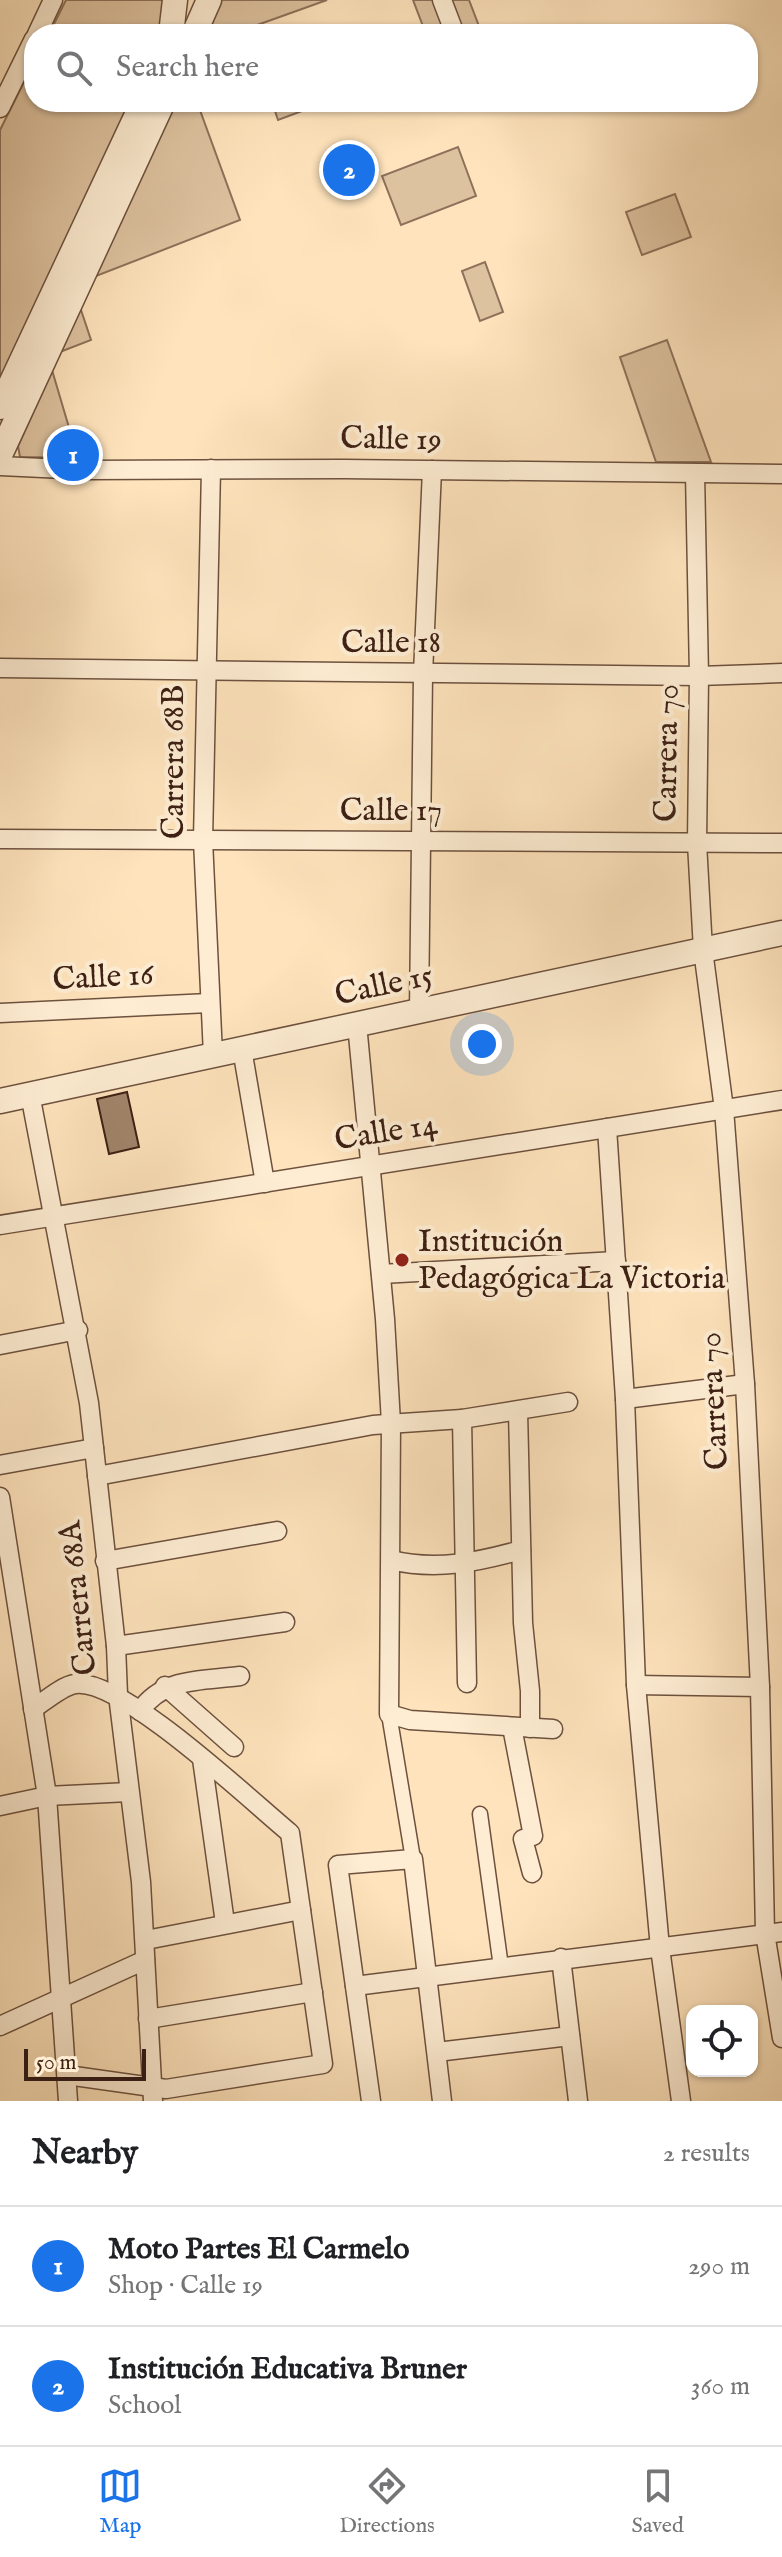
<!DOCTYPE html>
<html lang="en">
<head>
<meta charset="utf-8">
<style>
	body { margin:0; font-family:"IM FELL English",serif; background:#f2f2f2; color:#202124 }
	.controls { position:absolute; right:24px; bottom:24px; display:grid; overflow:hidden; border-radius:16px; box-shadow:0 2px 6px #0004 }
	.controls button { width:72px; height:72px; display:grid; place-items:center; padding:0; border:0; border-bottom:2px solid #e0e0e0; background:#fff; color:#202124; font:40px sans-serif }
	.scale { position:absolute; left:24px; bottom:20px; width:122px; box-sizing:border-box; padding-left:8px; border:4px solid #3d2014; border-top:0; font-size:22px; line-height:28px; white-space:nowrap; color:#3d2014; -webkit-text-stroke:6px #feedd3; paint-order:stroke }
	.you { position:absolute; left:482px; top:1044px; width:28px; height:28px; margin:-20px; border:6px solid #fff; border-radius:50%; background:#1a73e8; box-shadow:0 0 0 12px #1a73e833 }
	.badge { display:grid; place-items:center; width:52px; height:52px; border-radius:50%; background:#1a73e8; color:#fff; font-size:26px; font-weight:700 }
	.pin { position:absolute; translate:-50% -50%; border:4px solid #fff; box-shadow:0 2px 8px #0006 }
	.list { margin:0; padding:0; list-style:none }
	h2 { display:flex; justify-content:space-between; align-items:center; height:104px; margin:0; padding:0 32px; font-size:34px }
	h2 small { font-size:26px; font-weight:400; color:#757577 }
	.list li { display:grid; grid-template-columns:52px 1fr auto; gap:24px; align-items:center; box-sizing:border-box; height:120px; padding:0 32px; border-top:2px solid #e0e0e0 }
	.list b { display:block; font-size:30px; white-space:nowrap }
	.list p { margin:0; font-size:26px; white-space:nowrap; color:#757577 }
	.list em { font-size:26px; font-style:normal; color:#757577 }
	.icon { flex:none; width:44px; height:44px; fill:none; stroke:currentColor; stroke-width:2; stroke-linecap:round; stroke-linejoin:round }
	.map { position:relative; flex:none; width:782px; height:2101px; overflow:hidden }
	.search { position:absolute; background:#fff; box-shadow:0 2px 6px #0004; left:24px; right:24px; top:24px; height:88px; display:flex; align-items:center; gap:20px; box-sizing:border-box; padding:0 28px; border-radius:32px; color:#757577; font-size:30px }
	.sheet { height:344px; background:#fff }
	nav { display:flex; justify-content:space-around; align-items:center; box-sizing:border-box; height:112px; border-top:2px solid #e0e0e0; background:#fff; font-size:22px; color:#757577 }
	nav a { display:grid; justify-items:center; gap:4px }
	nav .on { color:#1a73e8 }
	.map>svg:first-child { display:block }
	.green { fill:#ddc29f; stroke:#8d715a; stroke-width:2 }
	.building { fill:#a1856b; stroke:#3d2014; stroke-width:2 }
	.lines { fill:none; stroke-linecap:round; stroke-linejoin:round }
	.pedestrian-casing { stroke:#6d513e; stroke-width:17 }
	.minor-casing { stroke:#6d513e; stroke-width:21 }
	.tertiary-casing { stroke:#6d513e; stroke-width:27 }
	.pedestrian { stroke:#feedd3; stroke-width:14 }
	.minor { stroke:#feedd3; stroke-width:18 }
	.tertiary { stroke:#feedd3; stroke-width:24 }
	.poi-dot { fill:#8f2418; stroke:#feedd3; stroke-width:3 }
	.labels { text-anchor:middle; dominant-baseline:central; stroke-width:8; stroke-linejoin:round; paint-order:stroke }
	.street-label { font-size:32px; fill:#3d2014; stroke:#feedd3 }
	.poi-label { font-size:32px; fill:#3d2014; stroke:#feedd3; text-anchor:start }
</style>
</head>
<body>
<div class="map">
<svg width="782" height="2101" viewBox="0 0 782 2101">
	<rect width="100%" height="100%" fill="#fee3bc"/>
	<filter id="stains"><feTurbulence type="fractalNoise" baseFrequency=".0025" numOctaves="4"/><feColorMatrix values="0 0 0 0 .2 0 0 0 0 .09 0 0 0 0 .02 0 0 0 .5 -.17"/></filter>
	<radialGradient id="worn" r=".72"><stop offset=".6" stop-color="#630" stop-opacity="0"/><stop offset="1" stop-color="#630" stop-opacity=".3"/></radialGradient>
	<g class="green">
		<polygon points="66,0 165,0 161,34 49,34"/>
		<polygon points="217,0 327,0 232,34 204,34"/>
		<polygon points="413,0 469,0 482,34 426,34"/>
		<polygon points="34,62 34,102 131,102 0,387 0,130"/>
		<polygon points="173,102 197,102 240,220 91,278"/>
		<polygon points="272,102 326,102 278,120"/>
		<polygon points="458,147 476,196 401,225 382,176"/>
		<polygon points="675,194 691,237 642,255 626,212"/>
		<polygon points="485,262 503,312 480,321 462,271"/>
		<polygon points="79,304 91,340 60,352"/>
		<polygon points="667,340 711,462 656,462 620,357"/>
		<polygon points="52,370 78,458 20,457 18,446"/>
	</g>
	<polygon class="building" points="127,1092 139,1147 109,1154 97,1099"/>
	<g class="lines">
		<defs>
			<g id="pedestrian">
				<polyline points="389,1714 413,1859"/>
				<polyline points="480,1814 501,1967"/>
			</g>
			<g id="minor">
				<polyline points="442,0 455,34"/>
				<polyline points="37,34 53,0"/>
				<polyline points="0,108 34,39"/>
				<polyline points="0,466 85,470 344,469 782,474"/>
				<polyline points="211,469 203,840 213,1055"/>
				<polyline points="695,473 699,676 697,843 703,950 724,1109 745,1384 760,1687 765,1933 782,2038"/>
				<polyline points="0,668 699,676 782,673"/>
				<polyline points="0,839 782,843"/>
				<polyline points="419,1011 423,674 432,470"/>
				<polyline points="0,1013 209,1003"/>
				<polyline points="357,1024 385,1319 391,1423 389,1714 410,1720 553,1729"/>
				<polyline points="242,1049 265,1183"/>
				<polyline points="30,1094 89,1403 116,1646 118,1695 141,1882 153,2101"/>
				<polyline points="607,1128 625,1399 636,1685 660,1948 681,2101"/>
				<polyline points="0,1225 782,1100"/>
				<polyline points="381,1274 616,1261"/>
				<polyline points="0,1345 78,1330"/>
				<polyline points="625,1399 745,1384"/>
				<polyline points="518,1411 523,1623 530,1691 530,1728"/>
				<polyline points="462,1419 467,1683"/>
				<polyline points="0,1465 94,1448"/>
				<polyline points="97,1476 373,1425 462,1419 568,1402"/>
				<polyline points="0,1497 47,1796 68,2101"/>
				<path d="M391 1560C436 1571 478 1562 521 1550"/>
				<polyline points="105,1561 277,1531"/>
				<polyline points="116,1646 285,1622"/>
				<polyline points="636,1685 760,1687"/>
				<polyline points="165,1686 234,1747"/>
				<path d="M33 1709C45 1701 62 1686 75 1684 121 1677 251 1801 290 1833L323 2064 166 2089 67 2075"/>
				<path d="M140 1711C163 1677 202 1681 240 1676"/>
				<polyline points="512,1727 533,1836 523,1839 532,1873"/>
				<polyline points="202,1759 225,1923"/>
				<polyline points="0,1806 47,1796 129,1792"/>
				<polyline points="146,1940 301,1910"/>
				<polyline points="561,1958 578,2101"/>
				<polyline points="355,1986 782,1932"/>
				<polyline points="148,2019 313,1992"/>
				<polyline points="0,2026 145,1960"/>
				<polyline points="437,2052 570,2036"/>
				<polyline points="371,2101 338,1865 413,1859 442,2101"/>
			</g>
			<g id="tertiary">
				<polyline points="171,34 175,0"/>
				<polyline points="194,34 209,0"/>
				<polyline points="0,407 143,102"/>
				<polyline points="0,455 163,102"/>
				<polyline points="0,1101 782,933"/>
			</g>
		</defs>
		<use href="#pedestrian" class="pedestrian-casing"/>
		<use href="#minor" class="minor-casing"/>
		<use href="#tertiary" class="tertiary-casing"/>
		<use href="#pedestrian" class="pedestrian"/>
		<use href="#minor" class="minor"/>
		<use href="#tertiary" class="tertiary"/>
	</g>
	<circle class="poi-dot" cx="402" cy="1260" r="8"/>
	<g class="labels">
		<g class="street-label">
			<text transform="translate(391 440) rotate(1)">Calle 19</text>
			<text x="391" y="643">Calle 18</text>
			<text transform="translate(668 753) rotate(-89)">Carrera 70</text>
			<text transform="translate(174 762) rotate(-90)">Carrera 68B</text>
			<text x="391" y="811">Calle 17</text>
			<text transform="translate(103 978) rotate(-3)">Calle 16</text>
			<text transform="translate(384 986) rotate(-12)">Calle 15</text>
			<text transform="translate(386 1133) rotate(-9)">Calle 14</text>
			<text transform="translate(715 1401) rotate(-93)">Carrera 70</text>
			<text transform="translate(79 1598) rotate(-96)">Carrera 68A</text>
		</g>
		<g class="poi-label">
			<text x="418" y="1242">Institución<tspan x="418" dy="37">Pedagógica La Victoria</tspan></text>
		</g>
	</g>
	<rect width="100%" height="100%" filter="url(#stains)"/>
	<rect width="100%" height="100%" fill="url(#worn)"/>
</svg>
<div class="controls">
<button><svg class="icon" aria-label="locate" viewBox="0 0 24 24"><circle cx="12" cy="12" r="6"/><path d="M12 2v4M12 18v4M2 12h4M18 12h4"/></svg></button>
</div>
<div class="scale">50 m</div>
<div class="you"></div>
<div class="pin badge" style="left:73px;top:455px">1</div>
<div class="pin badge" style="left:349px;top:170px">2</div>
<div class="search"><svg class="icon" aria-label="search" viewBox="0 0 24 24"><circle cx="10" cy="10" r="6"/><path d="M15 15l6 6"/></svg>Search here</div>
</div>
<section class="sheet">
<h2>Nearby<small>2 results</small></h2>
<ul class="list">
<li><span class="badge">1</span><div><b>Moto Partes El Carmelo</b><p>Shop · Calle 19</p></div><em>290 m</em></li>
<li><span class="badge">2</span><div><b>Institución Educativa Bruner</b><p>School</p></div><em>360 m</em></li>
</ul>
</section>
<nav>
<a class="on"><svg class="icon" aria-label="map" viewBox="0 0 24 24"><path d="M3 6l6-2 6 2 6-2v14l-6 2-6-2-6 2zM9 4v14M15 6v14"/></svg>Map</a>
<a><svg class="icon" aria-label="directions" viewBox="0 0 24 24"><path d="M12 3l9 9-9 9-9-9zM9 14v-3h6M13 9l2 2-2 2"/></svg>Directions</a>
<a><svg class="icon" aria-label="saved" viewBox="0 0 24 24"><path d="M7 4h10v16l-5-4-5 4z"/></svg>Saved</a>
</nav>
</body>
</html>
